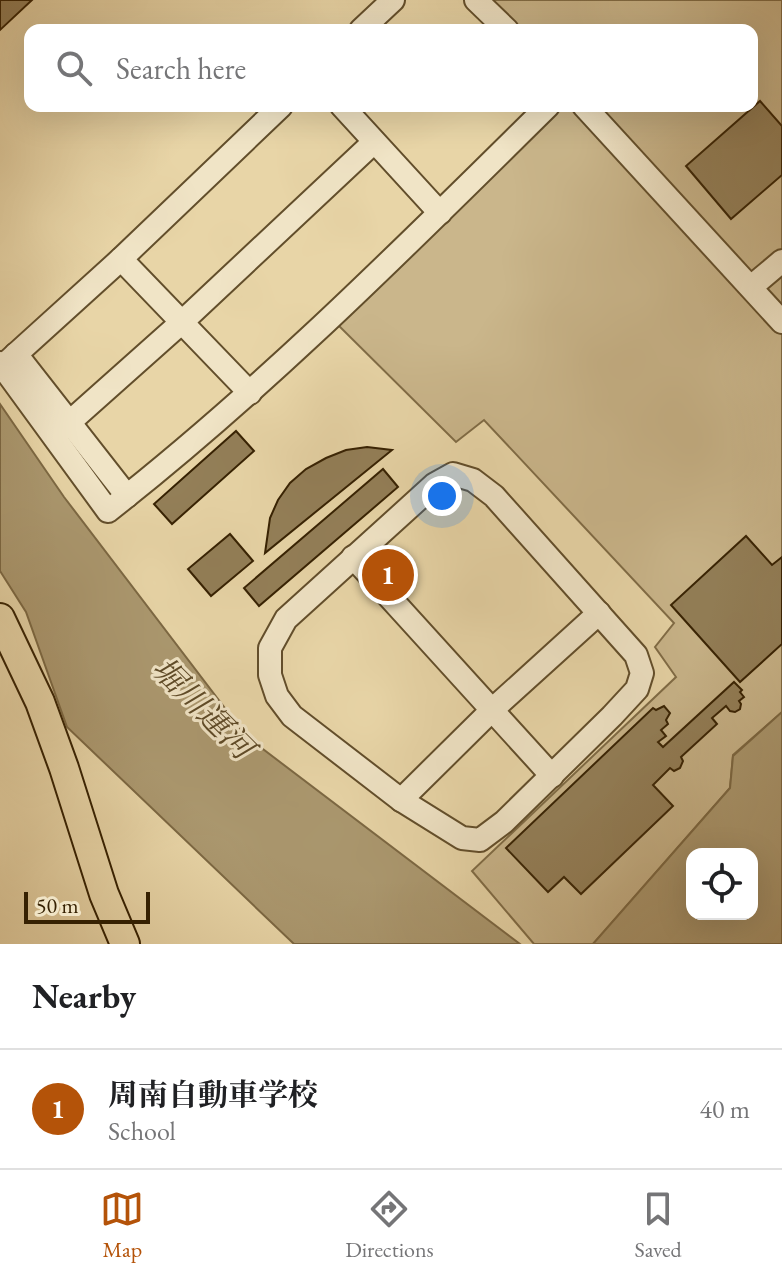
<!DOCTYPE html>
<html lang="en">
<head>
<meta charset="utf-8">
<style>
	body { margin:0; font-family:"EB Garamond","Noto Serif JP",serif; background:#f2f2f2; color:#202124 }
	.controls { position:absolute; right:24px; bottom:24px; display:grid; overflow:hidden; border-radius:16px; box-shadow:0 8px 32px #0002 }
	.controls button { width:72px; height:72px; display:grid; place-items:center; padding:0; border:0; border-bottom:2px solid #e0e0e0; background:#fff; color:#202124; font:40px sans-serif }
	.scale { position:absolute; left:24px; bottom:20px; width:126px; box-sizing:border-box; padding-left:8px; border:4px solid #362102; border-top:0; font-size:22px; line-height:28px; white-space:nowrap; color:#362102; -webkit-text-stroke:6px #f0e4c6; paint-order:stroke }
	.you { position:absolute; left:442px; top:496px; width:28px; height:28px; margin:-20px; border:6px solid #fff; border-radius:50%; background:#1a73e8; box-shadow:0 0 0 12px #1a73e833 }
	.badge { display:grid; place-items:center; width:52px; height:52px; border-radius:50%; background:#b45309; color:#fff; font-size:26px; font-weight:700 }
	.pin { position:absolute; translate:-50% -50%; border:4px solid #fff; box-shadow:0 2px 8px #0006 }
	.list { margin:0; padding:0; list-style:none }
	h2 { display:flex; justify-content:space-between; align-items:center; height:104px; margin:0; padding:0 32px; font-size:34px }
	h2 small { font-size:26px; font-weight:400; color:#757577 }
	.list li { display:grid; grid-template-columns:52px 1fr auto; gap:24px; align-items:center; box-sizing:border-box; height:120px; padding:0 32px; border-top:2px solid #e0e0e0 }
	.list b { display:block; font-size:30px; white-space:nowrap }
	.list p { margin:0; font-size:26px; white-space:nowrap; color:#757577 }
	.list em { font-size:26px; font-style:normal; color:#757577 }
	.icon { flex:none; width:44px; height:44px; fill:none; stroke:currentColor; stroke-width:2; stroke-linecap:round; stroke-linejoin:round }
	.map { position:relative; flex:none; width:782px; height:944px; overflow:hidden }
	.search { position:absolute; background:#fff; box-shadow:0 8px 32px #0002; left:24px; right:24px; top:24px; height:88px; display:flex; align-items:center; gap:20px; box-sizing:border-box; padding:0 28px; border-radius:16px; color:#757577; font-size:30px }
	.sheet { height:224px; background:#fff }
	nav { display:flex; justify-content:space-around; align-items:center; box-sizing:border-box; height:112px; border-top:2px solid #e0e0e0; background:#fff; font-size:22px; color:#757577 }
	nav a { display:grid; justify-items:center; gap:4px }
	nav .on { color:#b45309 }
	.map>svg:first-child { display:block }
	.green { fill:#cab68b; stroke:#806c46; stroke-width:2 }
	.water { fill:#ab986f; stroke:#7c6843; stroke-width:2; fill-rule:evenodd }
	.building { fill:#937f58; stroke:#362102; stroke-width:2 }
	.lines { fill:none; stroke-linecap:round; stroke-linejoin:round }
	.minor-casing { stroke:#624e2b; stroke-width:26 }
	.major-casing { stroke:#362102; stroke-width:32 }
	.minor { stroke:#f0e4c6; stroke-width:22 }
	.major { stroke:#e8d5a7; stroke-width:28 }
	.labels { text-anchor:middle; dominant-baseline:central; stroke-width:6; stroke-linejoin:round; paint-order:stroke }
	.water-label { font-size:32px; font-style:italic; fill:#5f4b28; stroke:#f0e4c6 }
</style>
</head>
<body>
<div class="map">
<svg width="782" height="944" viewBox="0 0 782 944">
	<rect width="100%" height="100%" fill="#e8d5a7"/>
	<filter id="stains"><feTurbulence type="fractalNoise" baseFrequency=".0025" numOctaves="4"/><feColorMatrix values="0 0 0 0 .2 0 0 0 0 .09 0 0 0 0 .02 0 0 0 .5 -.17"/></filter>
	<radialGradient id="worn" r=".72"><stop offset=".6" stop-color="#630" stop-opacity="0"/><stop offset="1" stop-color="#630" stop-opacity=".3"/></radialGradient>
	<polygon class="green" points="476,0 782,0 782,712 733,755 730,788 593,944 534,944 472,871 676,677 655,647 674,623 484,420 456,442 331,318 548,106 752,106 752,30 507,30"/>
	<g class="water">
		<polygon points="0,404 64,497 247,737 520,944 294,944 67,727 26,612 0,571"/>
		<path d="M782 712V944H593L730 788 733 756ZM692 854H752V914H692Z"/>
	</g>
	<g class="building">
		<polygon points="0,0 32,0 0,30"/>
		<polygon points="760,101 782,126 782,175 731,219 686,166"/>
		<polygon points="236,431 254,451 172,524 154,504"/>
		<polygon points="367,447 392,450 265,553 270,518 278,500 290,483 306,469 326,458 346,450"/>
		<polygon points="383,469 398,487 259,606 244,588"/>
		<polygon points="230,534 253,561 211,596 188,569"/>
		<polygon points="746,536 772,565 782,557 782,644 740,682 671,605"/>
		<polygon points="734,682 742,690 740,692 744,697 739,701 741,704 740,709 735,712 730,711 726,706 712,718 717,724 681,757 683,761 680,768 674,771 670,768 653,785 673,806 581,894 564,877 548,892 506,848 653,708 656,710 664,706 670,713 666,720 668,724 661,730 666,736 658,742 663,747"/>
	</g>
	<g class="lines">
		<defs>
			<g id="minor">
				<polyline points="476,0 507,30"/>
				<polyline points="361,30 393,0"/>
				<polyline points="342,106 440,213"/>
				<polyline points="584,106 782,322"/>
				<polyline points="121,259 250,393"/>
				<polyline points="751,287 782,261"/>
				<polyline points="16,354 127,496"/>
				<path d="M0 363 108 511C265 388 406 246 548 106"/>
				<polyline points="3,366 121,259 281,106"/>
				<polyline points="54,436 182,322 374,142"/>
				<polygon points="453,474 473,480 494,496 636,655 642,673 637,689 612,716 504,822 480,840 462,838 401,800 292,716 277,696 270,675 270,648 286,619 435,484"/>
				<polyline points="353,557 552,776"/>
				<polyline points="401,800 492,710 599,613"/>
			</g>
			<polyline id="major" points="0,618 40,702 64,768 104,894 125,944"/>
		</defs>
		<use href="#minor" class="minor-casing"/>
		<use href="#major" class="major-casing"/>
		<use href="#minor" class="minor"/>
		<use href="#major" class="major"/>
	</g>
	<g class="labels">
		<g class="water-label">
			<text transform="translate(203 708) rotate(45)">堀川運河</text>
		</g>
	</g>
	<rect width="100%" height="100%" filter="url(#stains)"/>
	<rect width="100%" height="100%" fill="url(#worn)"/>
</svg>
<div class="controls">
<button><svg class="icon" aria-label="locate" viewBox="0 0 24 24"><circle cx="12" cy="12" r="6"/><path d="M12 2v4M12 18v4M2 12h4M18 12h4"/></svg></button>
</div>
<div class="scale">50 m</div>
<div class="you"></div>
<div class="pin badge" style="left:388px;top:575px">1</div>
<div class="search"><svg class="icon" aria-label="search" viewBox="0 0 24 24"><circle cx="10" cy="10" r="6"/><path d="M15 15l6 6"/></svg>Search here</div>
</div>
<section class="sheet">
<h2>Nearby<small></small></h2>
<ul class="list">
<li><span class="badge">1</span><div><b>周南自動車学校</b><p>School</p></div><em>40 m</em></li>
</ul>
</section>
<nav>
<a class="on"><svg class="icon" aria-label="map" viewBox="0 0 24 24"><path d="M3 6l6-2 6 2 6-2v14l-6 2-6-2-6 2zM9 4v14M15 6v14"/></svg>Map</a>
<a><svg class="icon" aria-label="directions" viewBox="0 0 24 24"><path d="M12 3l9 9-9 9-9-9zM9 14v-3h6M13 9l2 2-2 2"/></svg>Directions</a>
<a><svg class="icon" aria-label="saved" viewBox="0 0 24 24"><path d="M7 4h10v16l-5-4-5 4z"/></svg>Saved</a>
</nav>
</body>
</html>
